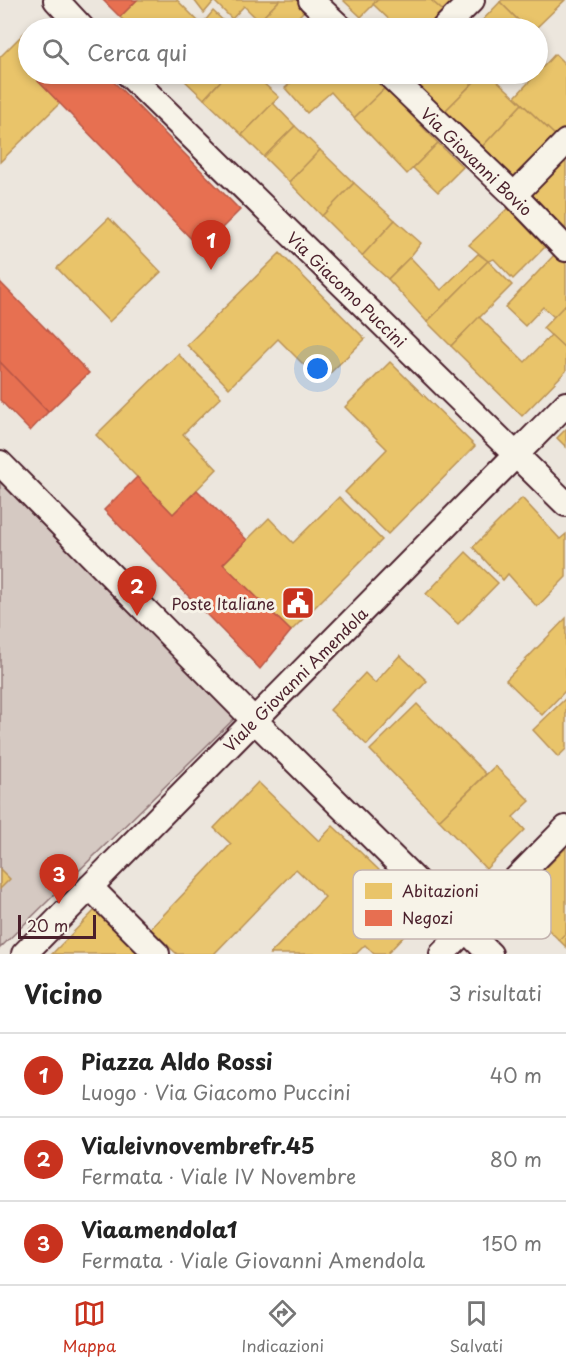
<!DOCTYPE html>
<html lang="it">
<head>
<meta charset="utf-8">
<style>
	body { margin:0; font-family:"Playpen Sans",sans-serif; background:#f2f2f2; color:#222 }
	.scale { position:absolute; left:18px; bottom:15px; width:78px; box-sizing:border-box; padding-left:6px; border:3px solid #4a1f2b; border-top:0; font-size:16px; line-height:21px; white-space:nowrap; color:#4a1f2b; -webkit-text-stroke:4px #f7f3e8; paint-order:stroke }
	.you { position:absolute; left:318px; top:369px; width:21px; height:21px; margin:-15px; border:4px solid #fff; border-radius:50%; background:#1a73e8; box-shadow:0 0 0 9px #1a73e833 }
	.badge { display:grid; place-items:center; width:39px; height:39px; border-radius:50%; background:#c8321e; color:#fff; font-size:20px; font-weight:700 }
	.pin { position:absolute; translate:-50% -50px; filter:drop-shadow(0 2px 3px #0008) }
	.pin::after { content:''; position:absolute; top:32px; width:21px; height:18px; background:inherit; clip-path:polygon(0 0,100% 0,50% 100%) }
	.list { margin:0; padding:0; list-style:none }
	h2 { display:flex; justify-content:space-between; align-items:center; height:78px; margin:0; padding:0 24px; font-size:26px }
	h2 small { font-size:20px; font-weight:400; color:#767676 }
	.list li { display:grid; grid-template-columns:39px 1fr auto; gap:18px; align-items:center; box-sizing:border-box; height:84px; padding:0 24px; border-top:2px solid #e0e0e0 }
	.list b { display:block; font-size:22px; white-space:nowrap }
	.list p { margin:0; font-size:20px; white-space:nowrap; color:#767676 }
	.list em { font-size:20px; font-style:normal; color:#767676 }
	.icon { flex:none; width:33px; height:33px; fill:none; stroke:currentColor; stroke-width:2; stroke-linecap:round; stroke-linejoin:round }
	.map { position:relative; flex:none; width:566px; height:954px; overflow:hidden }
	.search { position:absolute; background:#fff; box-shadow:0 3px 9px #0003; left:18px; right:18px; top:18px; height:66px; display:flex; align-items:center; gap:15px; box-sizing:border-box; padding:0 21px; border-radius:33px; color:#767676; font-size:22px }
	.sheet { height:330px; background:#fff }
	nav { display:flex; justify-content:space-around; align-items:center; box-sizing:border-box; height:84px; border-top:2px solid #e0e0e0; background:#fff; font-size:16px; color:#767676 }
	nav a { display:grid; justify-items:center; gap:3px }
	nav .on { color:#c8321e }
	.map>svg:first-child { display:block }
	.green { fill:#d5c9c2; stroke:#907476; stroke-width:1.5 }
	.homes { fill:#e9c46a; stroke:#b99257; stroke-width:1.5 }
	.shops { fill:#e76f51; stroke:#b85746; stroke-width:1.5 }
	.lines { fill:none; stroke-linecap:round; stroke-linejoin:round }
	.minor-casing { stroke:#4a1f2b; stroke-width:28 }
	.minor { stroke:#f7f3e8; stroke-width:24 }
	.labels { text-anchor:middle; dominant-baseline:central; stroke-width:6; stroke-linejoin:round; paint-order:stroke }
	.street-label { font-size:16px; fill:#4a1f2b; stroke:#f7f3e8 }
	.poi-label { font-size:16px; fill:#4a1f2b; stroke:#f7f3e8; text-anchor:end }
	.key { fill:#f7f3e8; stroke:#c3b3af; stroke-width:1.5 }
	.key-label { font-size:16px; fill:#4a1f2b }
</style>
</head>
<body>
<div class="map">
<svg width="566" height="954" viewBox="0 0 566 954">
	<rect width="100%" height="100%" fill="#ece6dd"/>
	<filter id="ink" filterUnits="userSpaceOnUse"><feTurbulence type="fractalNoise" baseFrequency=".0167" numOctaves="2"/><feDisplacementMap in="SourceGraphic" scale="12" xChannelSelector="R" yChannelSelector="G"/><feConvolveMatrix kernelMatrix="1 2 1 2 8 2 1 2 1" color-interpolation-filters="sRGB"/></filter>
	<g filter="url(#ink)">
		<polygon class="green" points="0,482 239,714 0,948"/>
		<g class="homes">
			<polygon points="137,0 177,0 200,23 195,28 131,28 120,17"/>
			<polygon points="194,0 215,0 204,13"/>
			<polygon points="215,0 280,0 259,21 244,6 232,19 214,1"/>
			<polygon points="280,0 298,0 307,8 287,28 252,28"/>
			<polygon points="343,0 378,0 361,17"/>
			<polygon points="378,0 431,0 449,16 436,28 398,28 373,4"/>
			<polygon points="431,0 464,0 449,16"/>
			<polygon points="502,0 565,0 536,28 526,28 500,2"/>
			<polygon points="500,2 526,28 475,28"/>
			<polygon points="213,11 231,28 199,28"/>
			<polygon points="36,22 43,28 29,28"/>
			<polygon points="28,29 28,74 45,74 38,81 60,103 0,162 0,57"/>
			<polygon points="555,54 566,65 566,130 558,138 515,97"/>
			<polygon points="186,74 227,74 204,99 182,78"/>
			<polygon points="227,74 253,74 279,97 242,135 204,99"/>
			<polygon points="300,74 372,74 385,88 354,118 331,92 307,113 285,88"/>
			<polygon points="409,74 482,74 442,114 405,77"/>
			<polygon points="482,74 490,74 522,104 479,150 442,114"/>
			<polygon points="385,88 438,143 407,174 354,118"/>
			<polygon points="273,103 295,126 264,157 242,135"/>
			<polygon points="522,104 558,138 514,183 479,150"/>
			<polygon points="295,126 320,150 289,182 264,157"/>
			<polygon points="438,143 463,167 438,192 413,168"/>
			<polygon points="320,150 354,183 322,216 289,182"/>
			<polygon points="566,151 566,229 527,192"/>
			<polygon points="354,183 395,220 362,256 322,216"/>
			<polygon points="508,208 545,247 513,279 494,259 488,261 469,245"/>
			<polygon points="109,218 161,272 109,322 57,268"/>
			<polygon points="395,220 421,243 410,257 388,279 362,256"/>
			<polygon points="280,253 365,339 321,382 278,339 229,388 187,345"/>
			<polygon points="478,254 488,261 427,322 388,279 410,257 441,290"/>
			<polygon points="555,254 566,264 566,304 554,317 543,307 525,326 505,307"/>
			<polygon points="488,261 512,285 451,346 427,322"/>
			<polygon points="566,304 566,349 543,328"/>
			<polygon points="479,317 525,362 551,335 566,349 566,371 522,416 451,346"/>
			<polygon points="178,354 221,397 183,434 217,469 173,514 96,435"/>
			<polygon points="390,362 475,446 388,534 345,492 387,449 345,407"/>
			<polygon points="566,429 566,447 557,438"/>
			<polygon points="339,497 382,540 291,631 223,564 269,518 293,543"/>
			<polygon points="522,498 560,539 566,534 566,577 537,607 508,574 503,580 473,547"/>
			<polygon points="466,552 498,583 458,624 426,594"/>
			<polygon points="566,618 566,690 542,715 506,680"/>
			<polygon points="400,655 427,681 367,745 330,710 365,673 375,683"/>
			<polygon points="566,698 566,749 558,757 533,730"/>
			<polygon points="417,704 486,774 439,820 370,750"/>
			<polygon points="495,766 530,801 513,817 525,830 486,869 439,820"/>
			<polygon points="258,782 319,841 333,826 425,914 387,954 374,954 365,945 356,954 270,954 325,897 296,869 214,954 177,954 150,929 231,844 214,828"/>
			<polygon points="566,848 566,933 559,940 516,898"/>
			<polygon points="0,869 10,879 0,889"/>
			<polygon points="96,909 141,954 52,954"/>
			<polygon points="566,933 566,947 559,940"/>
		</g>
		<g class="shops">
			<polygon points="103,0 137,0 120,17"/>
			<polygon points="45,74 106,74 240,210 201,249 38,81"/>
			<polygon points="0,282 89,373 48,412 0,362"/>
			<polygon points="0,362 48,412 30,431 0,400"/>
			<polygon points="137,477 173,514 197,490 247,540 223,564 291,631 260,669 104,510"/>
		</g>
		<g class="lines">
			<defs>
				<g id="minor">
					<polyline points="56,0 82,28"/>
					<polyline points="311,0 341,28"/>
					<polyline points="444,28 472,0"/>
					<polyline points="128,74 566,504"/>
					<polyline points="388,74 514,195 566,249"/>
					<polyline points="514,195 566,142"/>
					<polyline points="0,463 246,712 490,954"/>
					<polyline points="90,887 157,954"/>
					<polyline points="24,954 566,404"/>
					<polyline points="442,954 566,828"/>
				</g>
			</defs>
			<use href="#minor" class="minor-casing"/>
			<use href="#minor" class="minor"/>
		</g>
	</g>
	<defs>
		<symbol id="civic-square" viewBox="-11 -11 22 22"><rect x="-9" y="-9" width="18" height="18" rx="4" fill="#c8321e" stroke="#f7f3e8"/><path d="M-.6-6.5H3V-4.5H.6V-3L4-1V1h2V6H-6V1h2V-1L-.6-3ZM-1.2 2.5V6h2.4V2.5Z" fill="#fff"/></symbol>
	</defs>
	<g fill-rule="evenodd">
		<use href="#civic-square" x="279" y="584" width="38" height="38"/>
	</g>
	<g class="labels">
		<g class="street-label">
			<text transform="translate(477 161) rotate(44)">Via Giovanni Bovio</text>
			<text transform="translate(347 289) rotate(44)">Via Giacomo Puccini</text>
			<text transform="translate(295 679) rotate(-45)">Viale Giovanni Amendola</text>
		</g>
		<g class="poi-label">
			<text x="275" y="603">Poste Italiane</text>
		</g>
	</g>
	<rect x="353" y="870" width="198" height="69" rx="9" class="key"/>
	<rect x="365" y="883" width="27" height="16" fill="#e9c46a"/>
	<rect x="365" y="910" width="27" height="16" fill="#e76f51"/>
	<g class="key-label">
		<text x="402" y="897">Abitazioni</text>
		<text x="402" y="924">Negozi</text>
	</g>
</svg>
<div class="scale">20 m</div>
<div class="you"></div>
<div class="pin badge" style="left:211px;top:270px">1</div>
<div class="pin badge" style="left:137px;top:616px">2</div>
<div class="pin badge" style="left:59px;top:904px">3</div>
<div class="search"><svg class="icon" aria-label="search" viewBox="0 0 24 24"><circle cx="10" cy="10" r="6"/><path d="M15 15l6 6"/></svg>Cerca qui</div>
</div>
<section class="sheet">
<h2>Vicino<small>3 risultati</small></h2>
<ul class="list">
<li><span class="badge">1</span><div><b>Piazza Aldo Rossi</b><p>Luogo · Via Giacomo Puccini</p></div><em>40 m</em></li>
<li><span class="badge">2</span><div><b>Vialeivnovembrefr.45</b><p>Fermata · Viale IV Novembre</p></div><em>80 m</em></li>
<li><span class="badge">3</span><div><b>Viaamendola1</b><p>Fermata · Viale Giovanni Amendola</p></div><em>150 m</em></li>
</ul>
</section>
<nav>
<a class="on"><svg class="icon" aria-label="map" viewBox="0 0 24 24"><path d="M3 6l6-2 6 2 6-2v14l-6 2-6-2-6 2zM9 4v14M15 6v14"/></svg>Mappa</a>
<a><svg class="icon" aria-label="directions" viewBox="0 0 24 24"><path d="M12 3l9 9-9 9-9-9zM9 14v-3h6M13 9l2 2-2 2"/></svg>Indicazioni</a>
<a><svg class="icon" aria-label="saved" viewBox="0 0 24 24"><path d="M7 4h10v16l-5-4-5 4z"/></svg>Salvati</a>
</nav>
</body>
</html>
